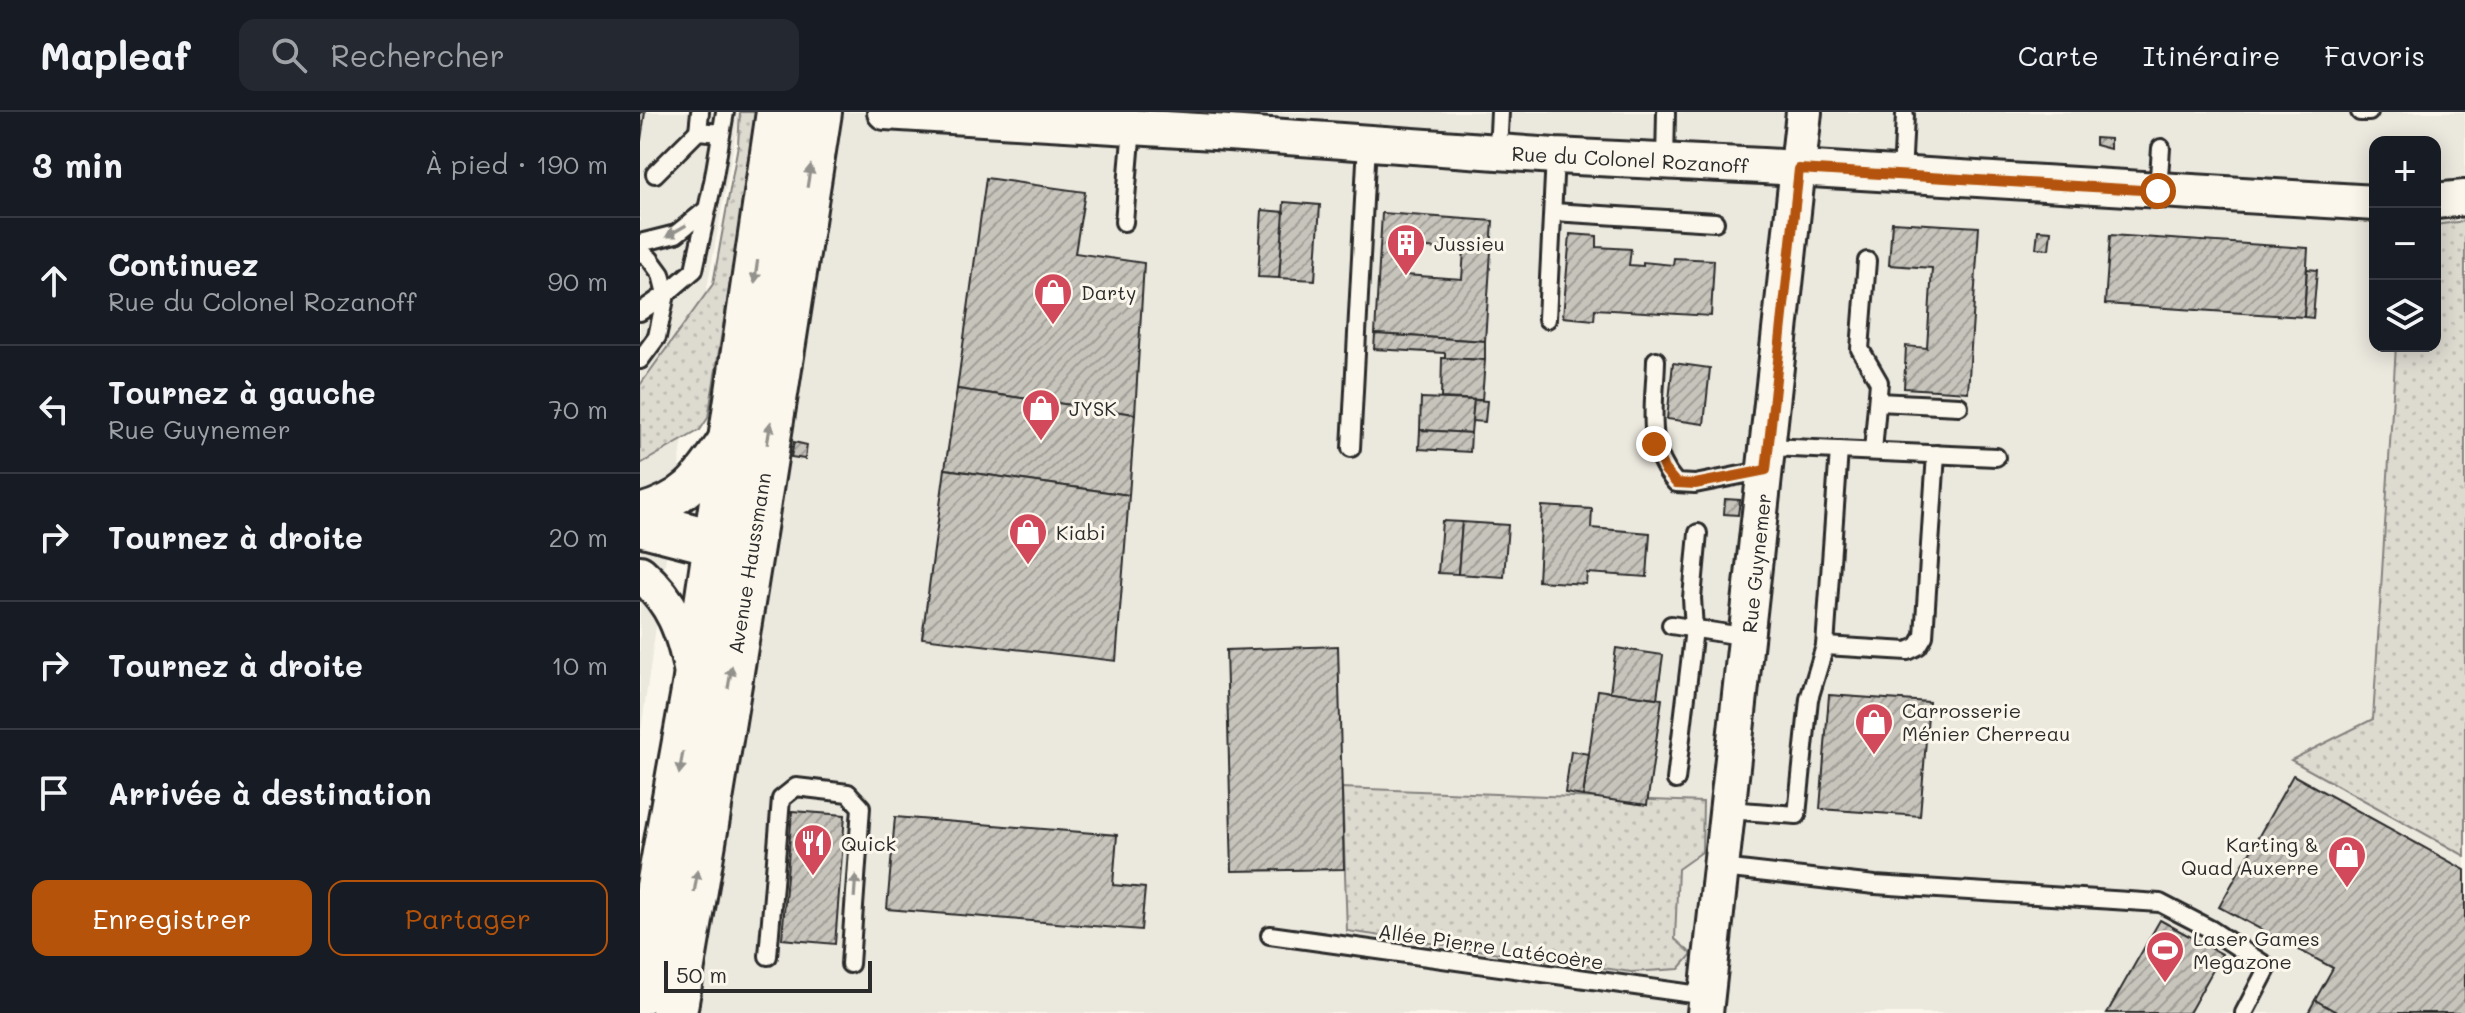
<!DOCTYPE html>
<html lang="fr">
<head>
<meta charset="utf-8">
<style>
	body { margin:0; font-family:Mali,sans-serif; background:#242831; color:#f1f3f6 }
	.controls { position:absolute; right:24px; top:24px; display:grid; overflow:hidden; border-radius:16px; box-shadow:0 4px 20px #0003 }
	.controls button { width:72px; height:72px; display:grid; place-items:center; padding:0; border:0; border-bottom:2px solid #363941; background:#171b24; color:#f1f3f6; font:40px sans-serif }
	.scale { position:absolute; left:24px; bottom:20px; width:208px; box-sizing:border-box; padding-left:8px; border:4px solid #2b2b2b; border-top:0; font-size:22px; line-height:28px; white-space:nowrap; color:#2b2b2b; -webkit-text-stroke:6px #fbf7ec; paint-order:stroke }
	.stop { position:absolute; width:24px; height:24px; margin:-18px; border:6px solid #b45309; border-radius:50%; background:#fff }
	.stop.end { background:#b45309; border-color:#fff; box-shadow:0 2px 8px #0008 }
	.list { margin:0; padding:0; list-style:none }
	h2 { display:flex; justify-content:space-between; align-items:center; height:104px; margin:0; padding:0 32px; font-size:34px }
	h2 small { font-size:26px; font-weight:400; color:#9ea1a6 }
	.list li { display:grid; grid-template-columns:52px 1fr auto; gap:24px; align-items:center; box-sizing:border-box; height:128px; padding:0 32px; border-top:2px solid #363941 }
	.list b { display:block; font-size:30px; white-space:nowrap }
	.list p { margin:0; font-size:26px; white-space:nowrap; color:#9ea1a6 }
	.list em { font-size:26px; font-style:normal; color:#9ea1a6 }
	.actions { display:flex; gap:16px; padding:24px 32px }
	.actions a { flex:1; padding:18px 0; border:2px solid #b45309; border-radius:16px; text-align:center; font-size:28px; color:#b45309 }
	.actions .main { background:#b45309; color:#fff }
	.icon { flex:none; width:44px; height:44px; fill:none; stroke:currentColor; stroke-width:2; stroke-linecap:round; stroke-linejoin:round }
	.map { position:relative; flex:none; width:1825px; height:901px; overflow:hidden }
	header { display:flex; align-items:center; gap:48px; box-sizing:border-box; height:112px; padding:0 40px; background:#171b24; border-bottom:2px solid #363941 }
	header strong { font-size:38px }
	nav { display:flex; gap:44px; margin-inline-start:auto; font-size:28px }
	.search { width:560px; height:72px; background:#242831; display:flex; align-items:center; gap:20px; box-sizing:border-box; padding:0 28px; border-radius:16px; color:#9ea1a6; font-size:30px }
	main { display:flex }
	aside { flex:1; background:#171b24 }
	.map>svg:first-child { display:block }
	.built { fill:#ebe8de }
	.grass { fill:url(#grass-dots); stroke:#84827e; stroke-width:2 }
	.building { fill:url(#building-hatch); stroke:#2b2b2b; stroke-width:2; fill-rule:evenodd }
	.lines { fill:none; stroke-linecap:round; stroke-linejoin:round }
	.lane-casing { stroke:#2b2b2b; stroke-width:22 }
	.street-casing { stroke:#2b2b2b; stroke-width:40 }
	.secondary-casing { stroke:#2b2b2b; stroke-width:50 }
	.lane { stroke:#fbf7ec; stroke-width:16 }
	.street { stroke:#fbf7ec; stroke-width:34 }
	.secondary { stroke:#fbf7ec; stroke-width:44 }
	.oneway { fill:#93918c }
	.route { stroke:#b45309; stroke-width:10 }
	.labels { text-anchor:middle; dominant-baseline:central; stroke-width:6; stroke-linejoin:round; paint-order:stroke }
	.street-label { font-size:20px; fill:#2b2b2b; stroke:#fbf7ec }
	.poi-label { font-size:20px; fill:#2b2b2b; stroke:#fbf7ec; text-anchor:start }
</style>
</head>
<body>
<header>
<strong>Mapleaf</strong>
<div class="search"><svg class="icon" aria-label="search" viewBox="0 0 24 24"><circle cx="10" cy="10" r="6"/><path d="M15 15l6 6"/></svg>Rechercher</div>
<nav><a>Carte</a><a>Itinéraire</a><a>Favoris</a></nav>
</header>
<main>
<aside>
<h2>3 min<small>À pied · 190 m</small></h2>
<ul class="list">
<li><svg class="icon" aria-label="ahead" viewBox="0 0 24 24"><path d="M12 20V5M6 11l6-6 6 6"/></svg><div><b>Continuez</b><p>Rue du Colonel Rozanoff</p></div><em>90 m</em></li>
<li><svg class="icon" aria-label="left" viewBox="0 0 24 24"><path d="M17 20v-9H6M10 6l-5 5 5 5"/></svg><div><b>Tournez à gauche</b><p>Rue Guynemer</p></div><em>70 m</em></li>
<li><svg class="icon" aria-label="right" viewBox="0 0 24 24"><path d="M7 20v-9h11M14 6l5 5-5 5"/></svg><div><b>Tournez à droite</b></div><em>20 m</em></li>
<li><svg class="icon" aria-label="right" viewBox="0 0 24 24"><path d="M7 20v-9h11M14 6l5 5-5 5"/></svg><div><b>Tournez à droite</b></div><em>10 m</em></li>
<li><svg class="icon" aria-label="arrive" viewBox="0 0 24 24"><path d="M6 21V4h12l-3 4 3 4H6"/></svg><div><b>Arrivée à destination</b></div></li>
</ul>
<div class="actions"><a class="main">Enregistrer</a><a>Partager</a></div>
</aside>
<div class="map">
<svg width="1825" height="901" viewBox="0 0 1825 901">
	<defs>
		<pattern id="grass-dots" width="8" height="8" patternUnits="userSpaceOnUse" patternTransform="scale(2)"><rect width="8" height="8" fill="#dddad0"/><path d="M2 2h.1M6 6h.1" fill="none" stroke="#bebbb3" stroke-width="1.8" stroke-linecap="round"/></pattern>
		<pattern id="building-hatch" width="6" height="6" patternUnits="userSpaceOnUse" patternTransform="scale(2)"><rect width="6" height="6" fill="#c7c4bc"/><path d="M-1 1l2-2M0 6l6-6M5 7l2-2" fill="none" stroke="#a29f99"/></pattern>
	</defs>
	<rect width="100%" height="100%" fill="#fbf7ec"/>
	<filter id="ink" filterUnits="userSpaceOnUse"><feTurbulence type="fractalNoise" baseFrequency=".0125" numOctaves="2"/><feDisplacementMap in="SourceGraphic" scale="16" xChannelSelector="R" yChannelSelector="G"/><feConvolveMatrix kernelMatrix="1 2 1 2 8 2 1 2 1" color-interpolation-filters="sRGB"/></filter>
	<g filter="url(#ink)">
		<g class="built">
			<polygon points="0,0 100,0 57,229 0,626"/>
			<polygon points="196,0 1825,0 1825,105 1795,116 1795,30 1735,30 1735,234 1766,234 1733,608 1652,648 1825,744 1825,901 57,901"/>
		</g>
		<g class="grass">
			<polygon points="100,0 118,0 68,306 60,318 0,352 0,273 73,172 98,33"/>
			<polygon points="1825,109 1825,744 1651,648 1733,607 1756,234 1795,234 1795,113"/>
			<polygon points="702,676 1063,690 1062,740 1038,757 1035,827 1052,842 1039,857 991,860 707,819"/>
		</g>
		<g class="building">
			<polygon points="0,0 5,0 1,28 0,28"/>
			<polygon points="1455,26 1470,27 1470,37 1455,33"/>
			<polygon points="346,66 445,80 435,141 504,151 495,302 317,277"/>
			<polygon points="644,90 680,93 675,168 639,166"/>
			<polygon points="622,98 644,100 639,166 618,165"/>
			<path d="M742 101 853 109 845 229 735 222ZM767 135 824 138 822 167 765 163Z"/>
			<polygon points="1252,110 1339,115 1328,280 1264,276 1266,234 1287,236 1292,156 1249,153"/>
			<polygon points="1398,118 1411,119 1409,137 1396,136"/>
			<polygon points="930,122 957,124 957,135 991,137 989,153 1003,154 1003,150 1033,153 1034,146 1074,148 1071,204 955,197 954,208 923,205"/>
			<polygon points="1470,123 1668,136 1664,205 1465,192"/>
			<polygon points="1667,157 1677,158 1673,206 1664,205"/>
			<polygon points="735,222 845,229 845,248 805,246 805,241 734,237"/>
			<polygon points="802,246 845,248 842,288 801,286"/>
			<polygon points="1033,251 1070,256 1064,312 1027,307"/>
			<polygon points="317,277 495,302 489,383 305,357"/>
			<polygon points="781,286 834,288 831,321 780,318"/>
			<polygon points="834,288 847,289 845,310 832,309"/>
			<polygon points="780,318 831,321 830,340 779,337"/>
			<polygon points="154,330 167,333 165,347 151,345"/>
			<polygon points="305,357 489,383 476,549 282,526"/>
			<polygon points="1085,387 1100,388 1098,403 1084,402"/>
			<polygon points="902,394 952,397 951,416 1010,421 1007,465 947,461 946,472 898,469"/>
			<polygon points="802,409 822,410 818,462 798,461"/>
			<polygon points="822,410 868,413 864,465 818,462"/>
			<polygon points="698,534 704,757 592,759 586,538"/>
			<polygon points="976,536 1023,543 1017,586 970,580"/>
			<polygon points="958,578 1022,587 1007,693 943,684"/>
			<polygon points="1189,583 1289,590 1280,704 1180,697"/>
			<polygon points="931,639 949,642 943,684 925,681"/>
			<polygon points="1653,663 1825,758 1825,901 1698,901 1675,888 1693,856 1579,795"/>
			<polygon points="152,699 205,703 195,832 142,827"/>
			<polygon points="255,705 477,723 473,773 505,776 501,818 247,797"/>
			<polygon points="1520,808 1582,842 1549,901 1467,901"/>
			<polygon points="1675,888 1698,901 1668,901"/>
		</g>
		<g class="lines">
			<defs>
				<g id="lane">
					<polyline points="1720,0 1729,0"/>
					<polyline points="58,19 60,0"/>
					<polyline points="858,40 860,0"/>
					<polyline points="1025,50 1026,0"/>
					<polyline points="15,62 58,19 81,21"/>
					<polyline points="1262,64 1265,3"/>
					<polyline points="1518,79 1521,36"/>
					<polyline points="913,100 1075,110"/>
					<polyline points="484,110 492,15"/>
					<polyline points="0,131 36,122 66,98"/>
					<polyline points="0,139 10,147 21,162 26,182 17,225 0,248"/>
					<polyline points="1227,149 1220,237 1239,270 1233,339"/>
					<polyline points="0,200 26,182 54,158 73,70 85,0"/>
					<polyline points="907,207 915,44"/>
					<path d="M1016 248C1015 294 1004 335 1036 371L1055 372 1126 358"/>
					<polyline points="1238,290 1319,294"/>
					<polyline points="1129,335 1356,345"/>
					<polyline points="711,336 727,31"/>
					<polyline points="1199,338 1185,534 1268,539 1278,534 1284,524 1296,342"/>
					<polyline points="1031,513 1108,525"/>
					<polyline points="1036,668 1054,517 1052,486 1058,421"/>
					<polyline points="1088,698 1157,703 1169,587 1185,534"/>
					<polyline points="1082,756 1235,773 1520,791 1570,817 1628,855 1604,901"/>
					<polyline points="630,823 1067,884"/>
					<polyline points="128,844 141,687 156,675 208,681 221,695 210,852"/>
				</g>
				<g id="street">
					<polyline points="245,0 574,20 915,44 1123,54 1735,91"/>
					<polyline points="1795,89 1825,86"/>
					<path d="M0 400C51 386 62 362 90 322"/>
					<path d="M0 461C34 491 43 518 52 561"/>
					<polyline points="1065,901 1164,0"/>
				</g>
				<g id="secondary">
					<polyline points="0,411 104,438"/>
					<polyline points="0,880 55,574 139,0"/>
					<path d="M34 901C86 601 132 301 179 0"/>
				</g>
			</defs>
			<use href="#lane" class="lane-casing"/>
			<use href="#street" class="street-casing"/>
			<use href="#secondary" class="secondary-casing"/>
			<use href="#lane" class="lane"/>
			<use href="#street" class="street"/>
			<use href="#secondary" class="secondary"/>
		</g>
		<defs><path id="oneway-solid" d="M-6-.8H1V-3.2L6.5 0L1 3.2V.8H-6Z" transform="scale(2)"/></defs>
		<g class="oneway">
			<use href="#oneway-solid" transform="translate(169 64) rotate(-81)"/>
			<use href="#oneway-solid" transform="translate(36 119) rotate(150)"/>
			<use href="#oneway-solid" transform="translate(116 160) rotate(98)"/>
			<use href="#oneway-solid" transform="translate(129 321) rotate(-81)"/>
			<use href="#oneway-solid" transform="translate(90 565) rotate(-80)"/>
			<use href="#oneway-solid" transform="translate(41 651) rotate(100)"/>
			<use href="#oneway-solid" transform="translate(56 769) rotate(-81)"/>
			<use href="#oneway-solid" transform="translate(215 774) rotate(-86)"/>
		</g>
	</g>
	<g class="lines" filter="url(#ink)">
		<polyline class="route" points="1014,332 1024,357 1036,371 1055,372 1126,358 1159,57 1518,79"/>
	</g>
	<defs>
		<symbol id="building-pin" viewBox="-11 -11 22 30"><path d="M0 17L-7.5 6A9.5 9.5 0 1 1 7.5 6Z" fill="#d1495b" stroke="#fbf7ec"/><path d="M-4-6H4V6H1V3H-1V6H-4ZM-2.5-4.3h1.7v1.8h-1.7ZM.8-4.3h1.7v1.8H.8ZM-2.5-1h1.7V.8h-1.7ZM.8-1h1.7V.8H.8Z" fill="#fff"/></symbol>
		<symbol id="shop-pin" viewBox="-11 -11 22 30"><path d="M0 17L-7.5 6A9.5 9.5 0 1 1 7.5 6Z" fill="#d1495b" stroke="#fbf7ec"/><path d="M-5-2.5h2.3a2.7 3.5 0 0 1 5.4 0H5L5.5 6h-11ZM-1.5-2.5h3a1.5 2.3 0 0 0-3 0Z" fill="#fff"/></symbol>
		<symbol id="restaurant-pin" viewBox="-11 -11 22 30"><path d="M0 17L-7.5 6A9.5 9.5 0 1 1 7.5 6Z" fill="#d1495b" stroke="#fbf7ec"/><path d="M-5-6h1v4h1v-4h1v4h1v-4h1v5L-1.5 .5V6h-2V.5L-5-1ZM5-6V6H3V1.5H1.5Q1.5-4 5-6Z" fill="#fff"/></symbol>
		<symbol id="stadium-pin" viewBox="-11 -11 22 30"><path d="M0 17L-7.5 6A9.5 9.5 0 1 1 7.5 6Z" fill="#d1495b" stroke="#fbf7ec"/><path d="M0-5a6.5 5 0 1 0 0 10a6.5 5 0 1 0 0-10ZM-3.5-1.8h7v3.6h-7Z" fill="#fff"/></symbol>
	</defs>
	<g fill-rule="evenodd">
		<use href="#building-pin" x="744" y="109" width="44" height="60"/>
		<use href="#shop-pin" x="391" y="158" width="44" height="60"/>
		<use href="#shop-pin" x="379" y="274" width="44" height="60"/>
		<use href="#shop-pin" x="366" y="398" width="44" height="60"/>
		<use href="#shop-pin" x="1212" y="588" width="44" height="60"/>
		<use href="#restaurant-pin" x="151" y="709" width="44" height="60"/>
		<use href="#shop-pin" x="1685" y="721" width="44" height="60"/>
		<use href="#stadium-pin" x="1503" y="816" width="44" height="60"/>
	</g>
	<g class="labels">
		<g class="street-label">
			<text transform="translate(990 47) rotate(3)">Rue du Colonel Rozanoff</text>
			<text transform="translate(109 451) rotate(-81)">Avenue Haussmann</text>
			<text transform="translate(1116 451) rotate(-84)">Rue Guynemer</text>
			<text transform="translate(851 834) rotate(8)">Allée Pierre Latécoère</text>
		</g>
		<g class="poi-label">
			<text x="794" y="131">Jussieu</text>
			<text x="441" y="180">Darty</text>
			<text x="429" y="296">JYSK</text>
			<text x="416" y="420">Kiabi</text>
			<text x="1262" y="598">Carrosserie<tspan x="1262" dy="23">Ménier Cherreau</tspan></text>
			<text x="201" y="731">Quick</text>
			<text x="1679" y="732" text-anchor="end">Karting &amp;<tspan x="1679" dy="23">Quad Auxerre</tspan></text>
			<text x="1553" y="826">Laser Games<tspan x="1553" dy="23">Megazone</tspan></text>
		</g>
	</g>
</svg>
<div class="controls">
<button>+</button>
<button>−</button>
<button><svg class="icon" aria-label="layers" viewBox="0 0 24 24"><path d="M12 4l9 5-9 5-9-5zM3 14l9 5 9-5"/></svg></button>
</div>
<div class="scale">50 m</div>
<div class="stop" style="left:1518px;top:79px"></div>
<div class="stop end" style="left:1014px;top:332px"></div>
</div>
</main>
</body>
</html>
